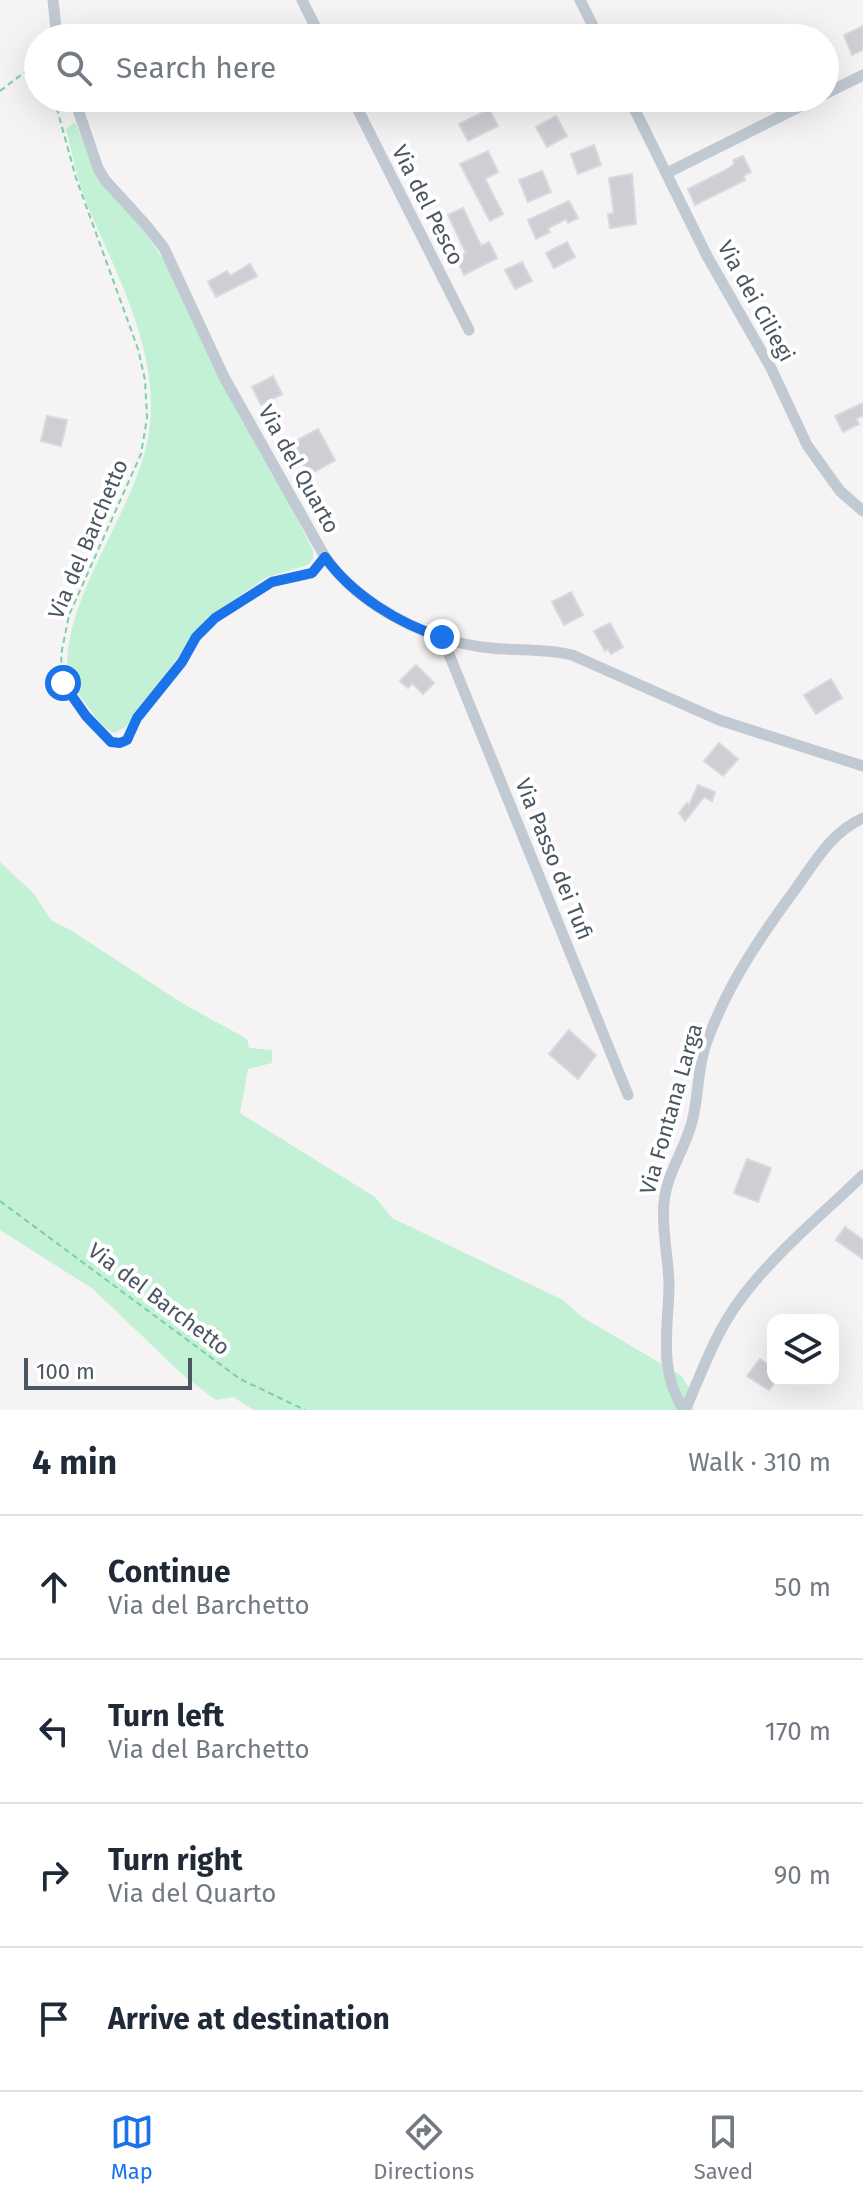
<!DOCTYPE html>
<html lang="en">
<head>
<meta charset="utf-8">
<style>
	body { margin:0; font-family:"Fira Sans",sans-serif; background:#f2f2f3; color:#1f2937 }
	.controls { position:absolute; right:24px; bottom:24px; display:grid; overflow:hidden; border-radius:16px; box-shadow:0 8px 32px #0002 }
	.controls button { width:72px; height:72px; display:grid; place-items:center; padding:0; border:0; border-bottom:2px solid #e0e1e3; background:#fff; color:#1f2937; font:40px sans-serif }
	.scale { position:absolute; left:24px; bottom:20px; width:168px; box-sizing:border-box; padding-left:8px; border:4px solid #4a5661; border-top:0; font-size:22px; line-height:28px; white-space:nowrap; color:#4a5661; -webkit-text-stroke:6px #fff; paint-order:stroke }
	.stop { position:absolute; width:24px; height:24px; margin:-18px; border:6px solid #1a73e8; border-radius:50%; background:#fff }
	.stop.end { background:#1a73e8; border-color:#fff; box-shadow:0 2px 8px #0008 }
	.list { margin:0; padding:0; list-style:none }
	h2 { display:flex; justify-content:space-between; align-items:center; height:104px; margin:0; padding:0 32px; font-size:34px }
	h2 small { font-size:26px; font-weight:400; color:#747a83 }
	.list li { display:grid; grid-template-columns:52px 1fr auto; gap:24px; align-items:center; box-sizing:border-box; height:144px; padding:0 32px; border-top:2px solid #e0e1e3 }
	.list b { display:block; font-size:30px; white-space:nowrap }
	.list p { margin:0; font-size:26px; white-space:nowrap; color:#747a83 }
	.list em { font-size:26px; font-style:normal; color:#747a83 }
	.icon { flex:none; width:44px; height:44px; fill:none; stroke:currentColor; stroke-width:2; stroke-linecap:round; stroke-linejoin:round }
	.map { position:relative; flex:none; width:863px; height:1410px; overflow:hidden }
	.search { position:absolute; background:#fff; box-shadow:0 8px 32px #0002; left:24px; right:24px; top:24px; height:88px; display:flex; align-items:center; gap:20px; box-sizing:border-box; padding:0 28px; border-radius:44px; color:#747a83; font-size:30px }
	.sheet { height:680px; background:#fff }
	nav { display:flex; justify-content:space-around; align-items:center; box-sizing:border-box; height:112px; border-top:2px solid #e0e1e3; background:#fff; font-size:22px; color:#747a83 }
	nav a { display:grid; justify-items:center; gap:4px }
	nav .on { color:#1a73e8 }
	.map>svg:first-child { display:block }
	.green { fill:#c3f1d5 }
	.building { fill:#cdcfd5; stroke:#d7d9de; stroke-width:2 }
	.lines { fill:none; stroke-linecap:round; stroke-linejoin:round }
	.path { stroke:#7ad0a6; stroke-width:2; stroke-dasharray:6 4; stroke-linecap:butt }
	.minor { stroke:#c1cad2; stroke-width:11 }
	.route { stroke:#1a73e8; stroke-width:10 }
	.labels { text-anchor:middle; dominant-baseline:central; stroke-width:8; stroke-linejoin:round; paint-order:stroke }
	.street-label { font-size:22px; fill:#4a5661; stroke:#fff }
</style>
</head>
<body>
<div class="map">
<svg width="863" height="1410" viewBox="0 0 863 1410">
	<rect width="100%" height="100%" fill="#f5f3f3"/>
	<g class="green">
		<path d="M75 122 99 177 133 215 168 266 313 550V559L308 565 267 577 208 617 127 726 114 733C102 727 97 719 89 708 80 696 67 681 67 665 67 599 126 519 144 455 170 366 117 278 85 199 76 177 72 152 66 129Z"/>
		<polygon points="0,862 34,894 51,920 72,931 182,1003 247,1039 249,1048 272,1050 272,1063 248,1069 240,1113 375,1197 392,1218 563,1300 582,1317 682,1376 694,1397 693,1410 254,1410 233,1397 216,1400 184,1376 93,1289 0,1230"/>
	</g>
	<g class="building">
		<polygon points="863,26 863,50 852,55 844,35"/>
		<polygon points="489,109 498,126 468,141 459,124"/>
		<polygon points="556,116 567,136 547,147 536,127"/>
		<polygon points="594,145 601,165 578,174 571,154"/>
		<polygon points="488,151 498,172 485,179 503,214 490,221 460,164"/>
		<polygon points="743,156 751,172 743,176 745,180 695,205 688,189 728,169 734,164 733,160"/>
		<polygon points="542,171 551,192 528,202 519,180"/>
		<polygon points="632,174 636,224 610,228 608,214 614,213 609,178"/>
		<polygon points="569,201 578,218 568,223 566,219 548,228 550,232 536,239 528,220"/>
		<polygon points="463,208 481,246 489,242 497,258 464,275 456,258 466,253 448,215"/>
		<polygon points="567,242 575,257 554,268 546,253"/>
		<polygon points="522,262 532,281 515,289 505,270"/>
		<polygon points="250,264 257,276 216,297 208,282 227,271 230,276"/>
		<polygon points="273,376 282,394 261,405 252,387"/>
		<polygon points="863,403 863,415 856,419 859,424 843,432 835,416"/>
		<polygon points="47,416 67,420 61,446 41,441"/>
		<polygon points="318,429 335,460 309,475 292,443"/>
		<polygon points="571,592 583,615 564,625 552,602"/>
		<polygon points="610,623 623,647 611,654 608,649 605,651 594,631"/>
		<polygon points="416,665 434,683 423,694 412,683 408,688 400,681"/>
		<polygon points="831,679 842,698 816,714 804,695"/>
		<polygon points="719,743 738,759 723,776 704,761"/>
		<polygon points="698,785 715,792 712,801 704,797 685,821 679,813 687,803 689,805"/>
		<polygon points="569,1030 596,1055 578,1079 549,1054"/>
		<polygon points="747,1159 771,1168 758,1202 734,1193"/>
		<polygon points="845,1227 863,1240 863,1259 836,1240"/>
		<polygon points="760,1359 773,1368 773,1385 769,1390 747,1376"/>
	</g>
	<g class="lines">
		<g class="path">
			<polyline points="0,91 38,62"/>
			<polyline points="54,98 76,178 138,349 145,380 147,418 141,454 69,615 61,655 63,683 86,716 111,742 120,743 127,740 137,718 182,662 196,637 215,618 272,582 307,575 317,568"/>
			<polyline points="0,1201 240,1379 305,1410"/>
		</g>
		<g class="minor">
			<polyline points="53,0 57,38"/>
			<polyline points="302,0 321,38"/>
			<polyline points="580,0 599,38"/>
			<polyline points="825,94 863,75"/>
			<path d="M74 98 98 168 105 180 146 225 164 248 224 377 325 557C359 606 432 643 491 648 518 651 545 648 572 655L719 720 863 766"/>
			<polyline points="352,98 469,330"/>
			<polyline points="629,98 707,256 771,368 807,445 840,491 863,511"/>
			<polyline points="667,173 817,98"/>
			<polyline points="442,637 628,1095"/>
			<path d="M684 1410C658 1371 668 1330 669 1287 669 1258 661 1230 664 1202 667 1173 685 1149 692 1122 699 1096 697 1069 706 1044 727 985 760 937 797 887 816 860 832 832 863 818"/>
			<path d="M685 1410C701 1375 714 1336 737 1304 771 1256 821 1216 863 1175"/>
		</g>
	</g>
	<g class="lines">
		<path class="route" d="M63 683 86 716 111 742 120 743 127 740 137 718 182 662 196 637 215 618 272 582 312 573 325 557C352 595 399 624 442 637"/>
	</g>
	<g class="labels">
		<g class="street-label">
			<text transform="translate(428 205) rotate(63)">Via del Pesco</text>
			<text transform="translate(756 301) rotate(61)">Via dei Ciliegi</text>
			<text transform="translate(299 469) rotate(61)">Via del Quarto</text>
			<text transform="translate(88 539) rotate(-67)">Via del Barchetto</text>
			<text transform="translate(554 859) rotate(68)">Via Passo dei Tufi</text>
			<text transform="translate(671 1109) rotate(-74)">Via Fontana Larga</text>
			<text transform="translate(159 1299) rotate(37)">Via del Barchetto</text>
		</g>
	</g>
</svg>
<div class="controls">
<button><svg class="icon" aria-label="layers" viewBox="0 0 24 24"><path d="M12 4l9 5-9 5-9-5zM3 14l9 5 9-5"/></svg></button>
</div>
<div class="scale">100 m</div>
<div class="stop" style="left:63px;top:683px"></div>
<div class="stop end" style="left:442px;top:637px"></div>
<div class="search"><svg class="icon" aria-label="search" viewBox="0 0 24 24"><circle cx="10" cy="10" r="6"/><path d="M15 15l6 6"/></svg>Search here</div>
</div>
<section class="sheet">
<h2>4 min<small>Walk · 310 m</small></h2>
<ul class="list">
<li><svg class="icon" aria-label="ahead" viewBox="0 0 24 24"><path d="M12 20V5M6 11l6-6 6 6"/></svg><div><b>Continue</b><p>Via del Barchetto</p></div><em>50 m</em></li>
<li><svg class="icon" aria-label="left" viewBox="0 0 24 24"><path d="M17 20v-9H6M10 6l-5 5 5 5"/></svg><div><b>Turn left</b><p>Via del Barchetto</p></div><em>170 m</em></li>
<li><svg class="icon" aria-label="right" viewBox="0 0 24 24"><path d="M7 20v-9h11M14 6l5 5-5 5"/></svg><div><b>Turn right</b><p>Via del Quarto</p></div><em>90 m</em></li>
<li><svg class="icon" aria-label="arrive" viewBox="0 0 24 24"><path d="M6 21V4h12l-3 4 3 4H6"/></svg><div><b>Arrive at destination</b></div></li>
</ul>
</section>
<nav>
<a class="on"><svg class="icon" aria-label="map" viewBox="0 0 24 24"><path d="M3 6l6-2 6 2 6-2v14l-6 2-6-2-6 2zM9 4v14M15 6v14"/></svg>Map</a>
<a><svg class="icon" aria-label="directions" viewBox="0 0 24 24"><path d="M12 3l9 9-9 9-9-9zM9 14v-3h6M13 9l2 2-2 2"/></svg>Directions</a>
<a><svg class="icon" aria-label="saved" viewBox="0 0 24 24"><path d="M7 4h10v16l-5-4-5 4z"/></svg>Saved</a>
</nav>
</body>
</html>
